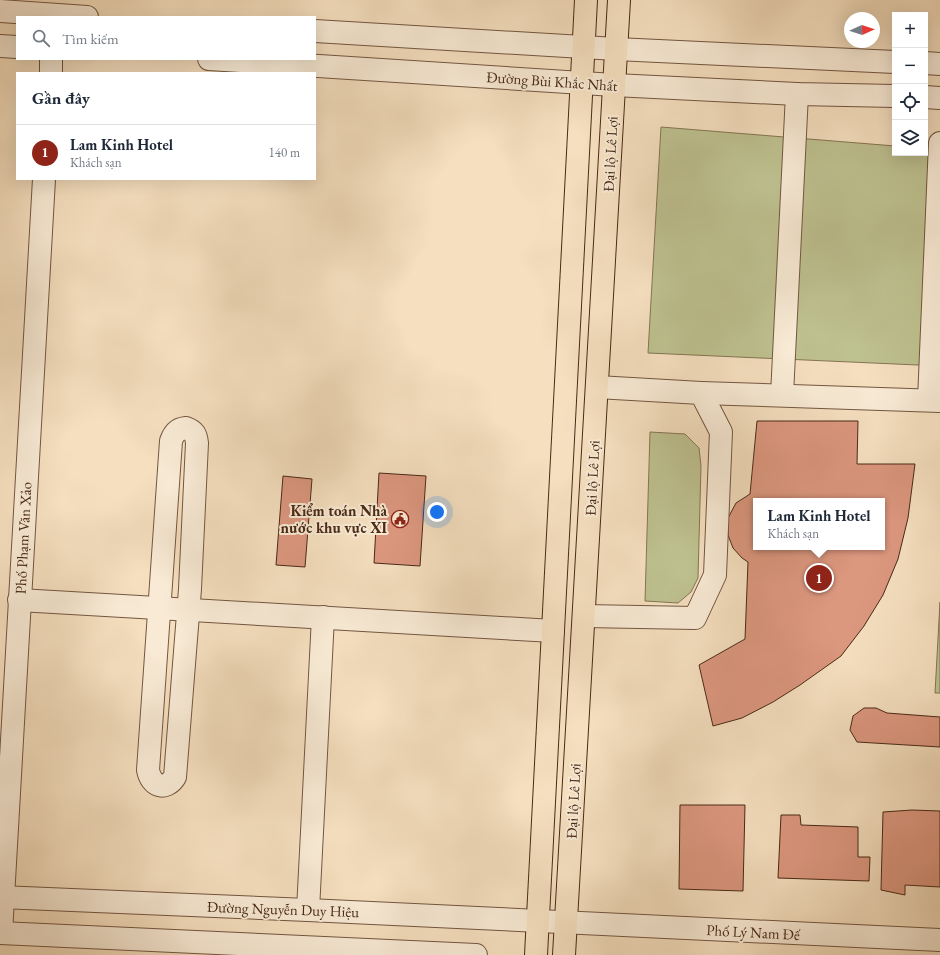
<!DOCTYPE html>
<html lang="vi">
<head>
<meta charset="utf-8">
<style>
	body { margin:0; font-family:"EB Garamond",serif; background:#f2f2f3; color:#1f2937 }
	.controls { position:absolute; right:12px; top:12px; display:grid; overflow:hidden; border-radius:0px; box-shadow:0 4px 16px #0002 }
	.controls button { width:36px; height:36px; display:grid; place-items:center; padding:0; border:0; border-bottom:1px solid #e0e1e3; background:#fff; color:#1f2937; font:20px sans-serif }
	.compass { position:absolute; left:844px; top:12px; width:36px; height:36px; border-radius:50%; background:#fff; box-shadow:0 4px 16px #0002; rotate:87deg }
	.you { position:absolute; left:437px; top:512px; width:14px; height:14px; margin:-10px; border:3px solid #fff; border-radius:50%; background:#1a73e8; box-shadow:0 0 0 6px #1a73e833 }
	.badge { display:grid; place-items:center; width:26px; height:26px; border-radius:50%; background:#8f2418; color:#fff; font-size:13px; font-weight:700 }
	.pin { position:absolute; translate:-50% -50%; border:2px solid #fff; box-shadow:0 1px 4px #0006 }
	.popup { position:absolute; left:753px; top:498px; width:132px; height:52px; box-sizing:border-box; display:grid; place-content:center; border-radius:0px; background:#fff; filter:drop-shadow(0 1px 3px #0005); font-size:13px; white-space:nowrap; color:#747a83 }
	.popup b { font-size:15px; color:#1f2937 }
	.popup::after { content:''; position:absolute; left:50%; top:100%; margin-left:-8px; border:8px solid transparent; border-top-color:#fff }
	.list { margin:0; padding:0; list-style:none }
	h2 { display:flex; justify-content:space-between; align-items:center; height:52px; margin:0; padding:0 16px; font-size:17px }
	h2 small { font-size:13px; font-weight:400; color:#747a83 }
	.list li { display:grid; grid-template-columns:26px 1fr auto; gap:12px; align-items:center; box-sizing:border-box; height:56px; padding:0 16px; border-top:1px solid #e0e1e3 }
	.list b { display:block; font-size:15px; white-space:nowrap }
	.list p { margin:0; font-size:13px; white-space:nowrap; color:#747a83 }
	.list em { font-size:13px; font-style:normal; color:#747a83 }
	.icon { flex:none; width:22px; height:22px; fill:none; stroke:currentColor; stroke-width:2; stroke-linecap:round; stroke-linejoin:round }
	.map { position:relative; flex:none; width:940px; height:955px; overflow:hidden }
	.search { position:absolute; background:#fff; box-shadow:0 4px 16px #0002; left:16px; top:16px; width:300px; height:44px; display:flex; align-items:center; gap:10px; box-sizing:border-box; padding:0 14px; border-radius:0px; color:#747a83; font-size:15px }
	.panel { position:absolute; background:#fff; box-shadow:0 4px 16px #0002; left:16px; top:72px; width:300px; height:108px; border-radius:0px }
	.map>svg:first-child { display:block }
	.green { fill:#bec190; stroke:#847553 }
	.building { fill:#dc977f; stroke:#492916; fill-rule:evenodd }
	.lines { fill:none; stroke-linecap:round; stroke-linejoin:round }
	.minor-casing { stroke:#745640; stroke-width:24 }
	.major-casing { stroke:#492916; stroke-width:24 }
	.minor { stroke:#f8ead5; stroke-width:22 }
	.major { stroke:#f5dfbf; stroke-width:22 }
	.labels { text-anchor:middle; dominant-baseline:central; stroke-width:4; stroke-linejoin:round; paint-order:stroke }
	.street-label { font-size:15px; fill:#492916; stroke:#f8ead5 }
	.poi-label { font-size:15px; font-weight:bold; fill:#492916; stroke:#f8ead5; text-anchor:end }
</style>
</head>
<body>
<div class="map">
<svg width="940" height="955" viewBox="0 0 940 955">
	<rect width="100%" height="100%" fill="#f5dfbf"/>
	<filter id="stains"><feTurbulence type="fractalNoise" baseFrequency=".005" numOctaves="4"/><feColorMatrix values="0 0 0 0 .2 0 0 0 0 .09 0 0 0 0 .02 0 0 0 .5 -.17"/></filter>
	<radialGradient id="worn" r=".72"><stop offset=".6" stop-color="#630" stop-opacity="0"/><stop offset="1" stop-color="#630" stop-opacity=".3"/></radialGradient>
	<g class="green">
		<polygon points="661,127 895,146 895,153 925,153 925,148 940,149 940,366 648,353"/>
		<polygon points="650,432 685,434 699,448 701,466 698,578 691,592 678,603 645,601"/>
		<polygon points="940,602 940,693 935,693"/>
	</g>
	<g class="building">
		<path d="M757 421H858L857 464H915L908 518 898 559 883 595 864 626 841 656 800 685 773 702 742 718 713 726 699 665 745 639 748 562 742 558 733 548 728 535V518L736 503 750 494ZM756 501H882V547H756Z"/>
		<polygon points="379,473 426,476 420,566 374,563"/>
		<polygon points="283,476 312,479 305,567 276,565"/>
		<polygon points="864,708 876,708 887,713 940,717 940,747 857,742 850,730 853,716"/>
		<polygon points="680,805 745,805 743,891 679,889"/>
		<polygon points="912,810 940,811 940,887 905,885 905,895 881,890 883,812"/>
		<polygon points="781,815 800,815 801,825 858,827 858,857 870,857 869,881 778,878"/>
	</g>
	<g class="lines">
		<defs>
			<g id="minor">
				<polyline points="0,11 87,17"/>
				<polyline points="315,31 616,49 895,62"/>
				<polyline points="0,46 17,47"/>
				<polyline points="209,59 614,85 797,94 895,96"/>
				<polyline points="925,63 940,64"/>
				<polyline points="51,73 51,59"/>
				<polyline points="925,97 940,98"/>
				<polyline points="701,393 940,401"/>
				<polyline points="782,395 797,94"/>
				<polyline points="929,400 940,143"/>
				<path d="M186 428C194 431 196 434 197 443L190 589 175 777C165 792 151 786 148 770L171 441C174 433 177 429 186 428Z"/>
				<polyline points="19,600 553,631"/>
				<polyline points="584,616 695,618 715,575 721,432 701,393 597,387"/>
				<polyline points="0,897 308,910 940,940"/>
				<polyline points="308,910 323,617"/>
				<polyline points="0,933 476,955"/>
				<polyline points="1,933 44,179"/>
			</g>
			<g id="major">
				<polyline points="536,955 586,0"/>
				<polyline points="564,955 619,0"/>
			</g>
		</defs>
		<use href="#minor" class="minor-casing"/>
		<use href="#major" class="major-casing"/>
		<use href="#minor" class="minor"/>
		<use href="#major" class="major"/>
	</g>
	<defs>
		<symbol id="civic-ring" viewBox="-11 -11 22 22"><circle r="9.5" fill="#f8ead5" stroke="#8f2418" stroke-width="1.5"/><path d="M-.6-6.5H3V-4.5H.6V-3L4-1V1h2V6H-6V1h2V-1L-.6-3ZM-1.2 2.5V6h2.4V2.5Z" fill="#8f2418"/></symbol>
	</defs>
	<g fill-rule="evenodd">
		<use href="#civic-ring" x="390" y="509" width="20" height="20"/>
	</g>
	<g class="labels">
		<g class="street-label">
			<text transform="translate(552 81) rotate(4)">Đường Bùi Khắc Nhất</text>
			<text transform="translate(610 154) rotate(-87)">Đại lộ Lê Lợi</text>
			<text transform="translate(592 478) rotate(-87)">Đại lộ Lê Lợi</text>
			<text transform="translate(23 538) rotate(-87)">Phố Phạm Văn Xảo</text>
			<text transform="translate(573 801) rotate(-87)">Đại lộ Lê Lợi</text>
			<text transform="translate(283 909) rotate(2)">Đường Nguyễn Duy Hiệu</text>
			<text transform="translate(753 932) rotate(3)">Phố Lý Nam Đế</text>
		</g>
		<g class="poi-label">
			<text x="387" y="510">Kiểm toán Nhà<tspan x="387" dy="17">nước khu vực XI</tspan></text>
		</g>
	</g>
	<rect width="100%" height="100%" filter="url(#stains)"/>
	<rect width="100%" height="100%" fill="url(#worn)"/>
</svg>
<div class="controls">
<button>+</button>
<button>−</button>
<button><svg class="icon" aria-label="locate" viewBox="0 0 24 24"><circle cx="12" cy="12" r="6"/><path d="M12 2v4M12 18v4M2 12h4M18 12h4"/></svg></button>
<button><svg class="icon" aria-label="layers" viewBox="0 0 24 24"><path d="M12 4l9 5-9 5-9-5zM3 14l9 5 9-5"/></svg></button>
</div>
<svg class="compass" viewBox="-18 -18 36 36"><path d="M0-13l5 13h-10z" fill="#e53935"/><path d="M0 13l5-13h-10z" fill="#747a83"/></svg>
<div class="you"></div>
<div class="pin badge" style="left:819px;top:578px">1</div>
<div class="popup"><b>Lam Kinh Hotel</b>Khách sạn</div>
<div class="search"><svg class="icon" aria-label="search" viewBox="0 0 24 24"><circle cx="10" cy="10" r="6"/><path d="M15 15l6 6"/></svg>Tìm kiếm</div>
<section class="panel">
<h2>Gần đây<small></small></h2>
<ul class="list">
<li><span class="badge">1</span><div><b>Lam Kinh Hotel</b><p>Khách sạn</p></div><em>140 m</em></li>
</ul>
</section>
</div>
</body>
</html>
